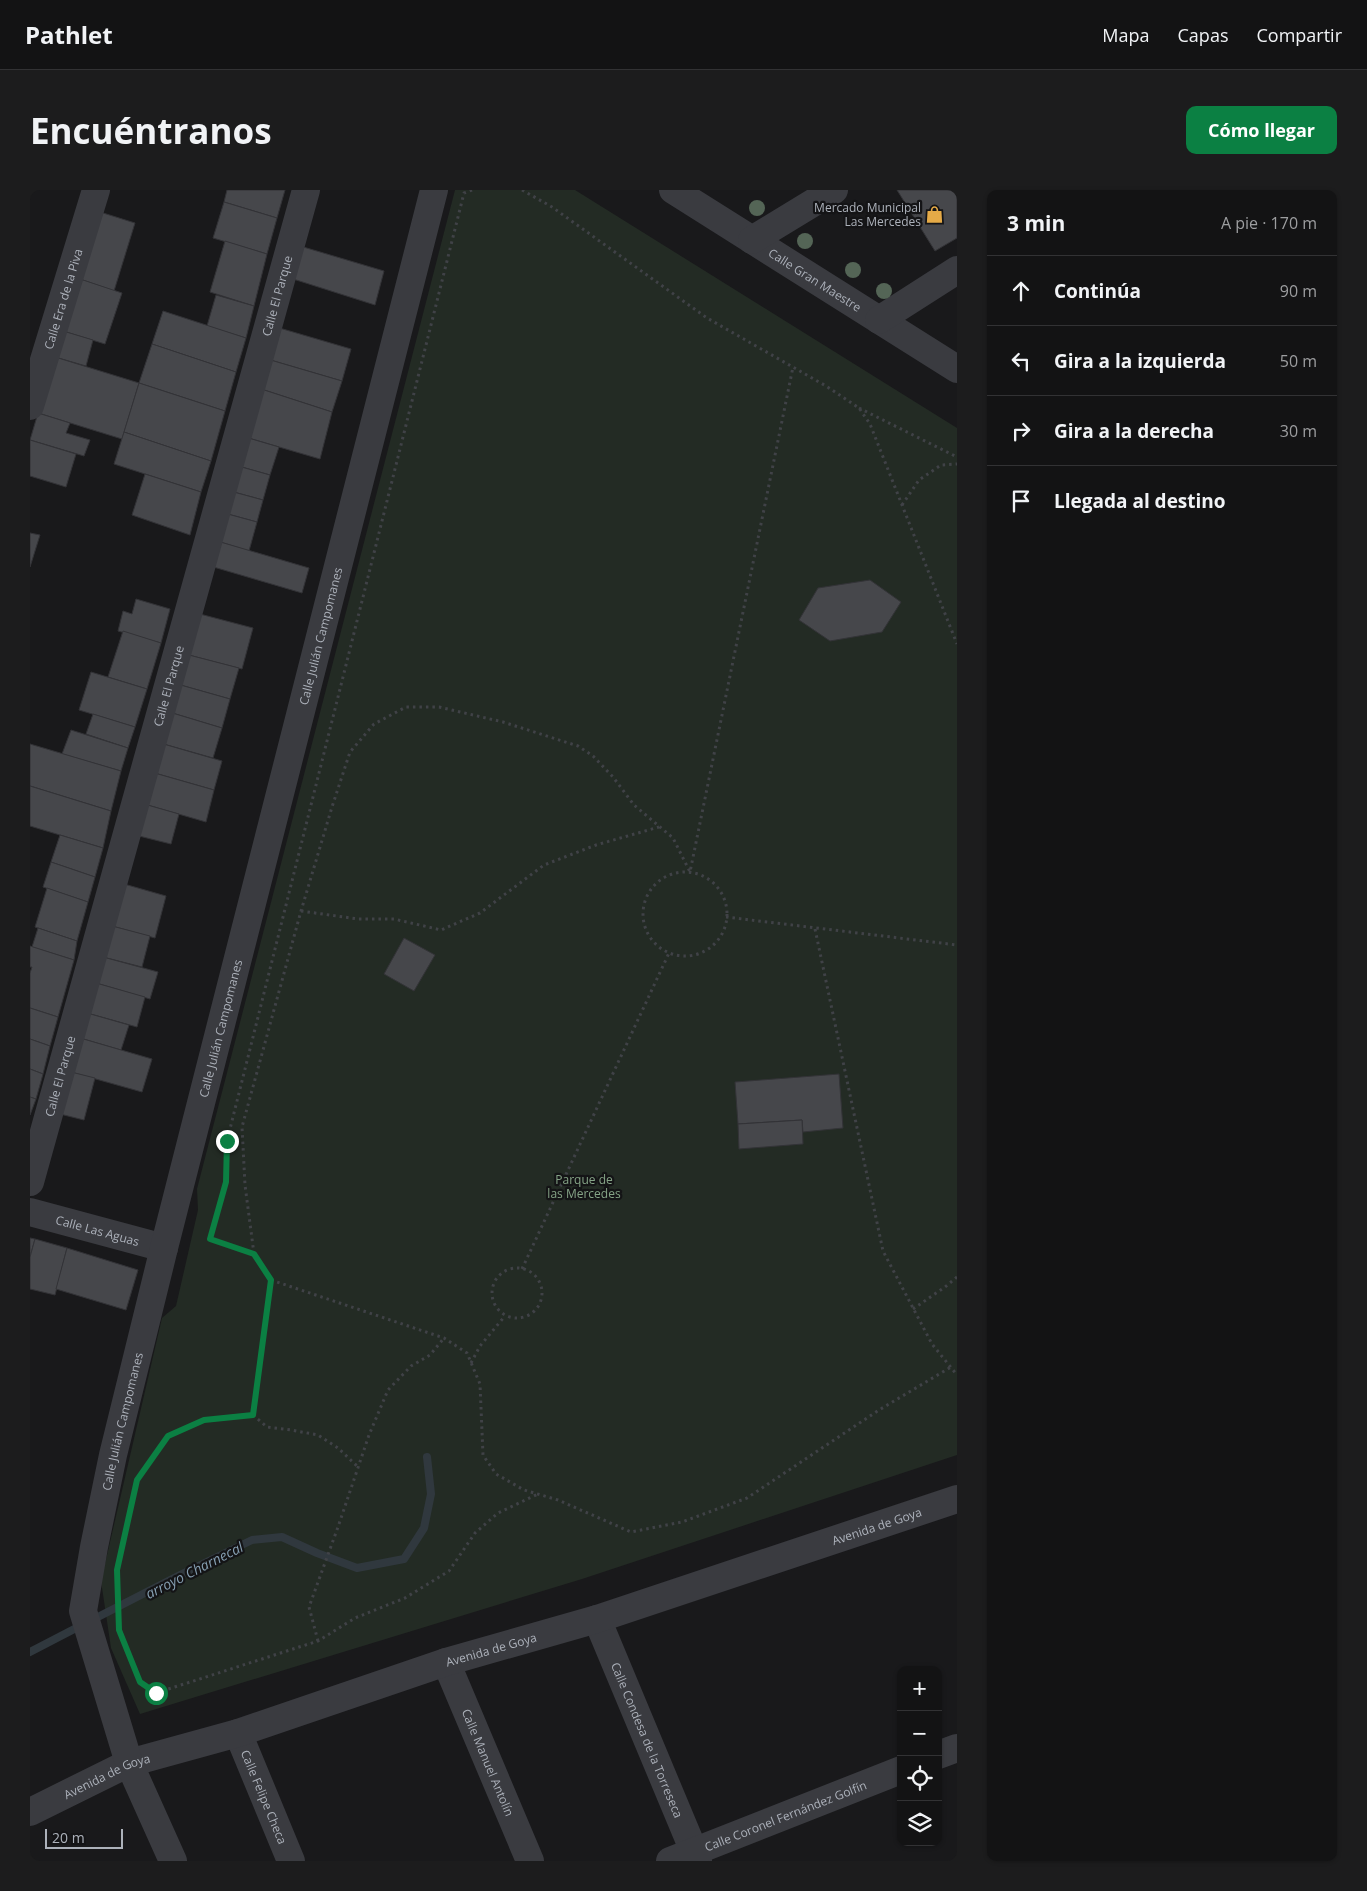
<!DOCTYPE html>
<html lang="es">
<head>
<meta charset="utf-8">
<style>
	body { margin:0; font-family:"Open Sans",sans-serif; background:#1c1c1d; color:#f1f3f6 }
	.controls { position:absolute; right:15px; bottom:15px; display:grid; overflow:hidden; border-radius:10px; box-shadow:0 1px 4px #0004 }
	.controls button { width:45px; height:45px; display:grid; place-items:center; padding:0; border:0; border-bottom:1px solid #323234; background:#131314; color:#f1f3f6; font:25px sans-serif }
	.scale { position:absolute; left:15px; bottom:12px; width:78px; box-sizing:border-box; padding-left:5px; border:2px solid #acb1ba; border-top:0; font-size:14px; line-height:18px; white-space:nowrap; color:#acb1ba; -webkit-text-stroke:4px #141416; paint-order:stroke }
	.stop { position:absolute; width:15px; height:15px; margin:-11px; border:4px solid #0b8043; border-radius:50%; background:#fff }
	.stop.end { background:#0b8043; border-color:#fff; box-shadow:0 1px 5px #0008 }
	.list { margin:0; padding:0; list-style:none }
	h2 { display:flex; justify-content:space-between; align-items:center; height:65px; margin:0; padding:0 20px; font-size:21px }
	h2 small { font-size:16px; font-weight:400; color:#9d9ea0 }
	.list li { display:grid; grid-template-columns:32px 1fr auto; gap:15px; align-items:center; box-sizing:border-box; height:70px; padding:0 20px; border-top:1px solid #323234 }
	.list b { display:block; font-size:19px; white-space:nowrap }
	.list em { font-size:16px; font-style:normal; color:#9d9ea0 }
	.icon { flex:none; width:28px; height:28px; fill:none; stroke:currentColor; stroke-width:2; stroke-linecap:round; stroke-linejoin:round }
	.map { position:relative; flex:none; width:927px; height:1671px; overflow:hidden; border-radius:10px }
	header { display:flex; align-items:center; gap:30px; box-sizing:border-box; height:70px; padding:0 25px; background:#131314; border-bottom:1px solid #323234 }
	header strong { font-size:24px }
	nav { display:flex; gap:28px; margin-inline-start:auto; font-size:18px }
	.intro { display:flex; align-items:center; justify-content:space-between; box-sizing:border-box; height:120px; padding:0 30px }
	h1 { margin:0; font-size:35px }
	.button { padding:12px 22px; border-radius:10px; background:#0b8043; color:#fff; font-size:18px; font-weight:700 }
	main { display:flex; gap:30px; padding:0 30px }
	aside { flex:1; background:#131314; border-radius:10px; box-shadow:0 1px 4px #0004 }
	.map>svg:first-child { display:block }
	.green { fill:#232b24 }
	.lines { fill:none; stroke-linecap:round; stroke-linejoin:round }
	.stream { stroke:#30383e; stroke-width:8 }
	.building { fill:#46474b; stroke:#333337 }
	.path { stroke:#404247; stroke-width:3; stroke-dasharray:2.5 4; stroke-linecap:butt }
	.minor { stroke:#3a3b40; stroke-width:28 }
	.tree { fill:#546556 }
	.route { stroke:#0b8043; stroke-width:6 }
	.labels { text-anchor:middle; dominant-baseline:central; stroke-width:4.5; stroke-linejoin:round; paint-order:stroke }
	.poi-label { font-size:12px; fill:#acb1ba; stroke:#141416; text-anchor:end }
	.street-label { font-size:12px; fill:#acb1ba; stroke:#141416 }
	.park-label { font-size:12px; fill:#85a386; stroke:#141416 }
	.water-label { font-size:14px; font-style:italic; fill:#869fb2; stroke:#141416 }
</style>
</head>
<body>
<header>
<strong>Pathlet</strong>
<nav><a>Mapa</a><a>Capas</a><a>Compartir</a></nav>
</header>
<div class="intro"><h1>Encuéntranos</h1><a class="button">Cómo llegar</a></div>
<main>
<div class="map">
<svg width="927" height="1671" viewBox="0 0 927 1671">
	<rect width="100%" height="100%" fill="#19191b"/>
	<polygon class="green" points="425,0 545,0 927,238 927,1265 552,1389 110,1524 81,1458 71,1391 132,1128 146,1116 168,1020 167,999"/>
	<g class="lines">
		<g class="stream">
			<polyline points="62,1430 150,1385 222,1350 252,1347 287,1363 327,1378 374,1369 394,1338 401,1304 397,1267"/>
			<polyline points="0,1462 52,1435"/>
		</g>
	</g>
	<g class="building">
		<polygon points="197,0 255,0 247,28 194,12"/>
		<polygon points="867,0 927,0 927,48 905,61"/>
		<polygon points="194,12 247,28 237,64 183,48"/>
		<polygon points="70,22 105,33 84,101 50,89"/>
		<polygon points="195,51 237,64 224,116 180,102"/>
		<polygon points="270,56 354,81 345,115 260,88"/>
		<polygon points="50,89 92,103 75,154 33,141"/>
		<polygon points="186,105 224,116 216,148 177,136"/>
		<polygon points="133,121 216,148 206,182 122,154"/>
		<polygon points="246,137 321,159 312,191 237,169"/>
		<polygon points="33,141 63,150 56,176 25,167"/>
		<polygon points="122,154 206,182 195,221 109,193"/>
		<polygon points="25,167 109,193 92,249 8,223"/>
		<polygon points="237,169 312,191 302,222 228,198"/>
		<polygon points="109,193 195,221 181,271 94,242"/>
		<polygon points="228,198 302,222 290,269 215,247"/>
		<polygon points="8,223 40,233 36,243 60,250 54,266 0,250"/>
		<polygon points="94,242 181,271 171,302 84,274"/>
		<polygon points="215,247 249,257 240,285 208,276"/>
		<polygon points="0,250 46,264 36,297 0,286"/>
		<polygon points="208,276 240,285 233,310 200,301"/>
		<polygon points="115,284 171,302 160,345 102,325"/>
		<polygon points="200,301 233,310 227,332 194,323"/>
		<polygon points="194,323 227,332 219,361 187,351"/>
		<polygon points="0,343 10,345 0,377"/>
		<polygon points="187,351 279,378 272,403 180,376"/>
		<polygon points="840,390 871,412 852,442 800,451 769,430 788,398"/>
		<polygon points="106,409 140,419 131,453 88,441 93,421 102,424"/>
		<polygon points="166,423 223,438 212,479 155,464"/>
		<polygon points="93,441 131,453 117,499 78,487"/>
		<polygon points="155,464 209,478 200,509 147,494"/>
		<polygon points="61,482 117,499 105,537 49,520"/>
		<polygon points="147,494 200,509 192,538 139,522"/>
		<polygon points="139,522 192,538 183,568 130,553"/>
		<polygon points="63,524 105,537 98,558 56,544"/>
		<polygon points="41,540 98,558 91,581 32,564"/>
		<polygon points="130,553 192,571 184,600 121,582"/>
		<polygon points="0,554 91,581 81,621 0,596"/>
		<polygon points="121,582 184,600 176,632 114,614"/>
		<polygon points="0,596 81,621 73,658 0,636"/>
		<polygon points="114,614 149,624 141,654 105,645"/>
		<polygon points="30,645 73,658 65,687 21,672"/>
		<polygon points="21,672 65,687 58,712 13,697"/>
		<polygon points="94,694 136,706 125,748 82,736"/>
		<polygon points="17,698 58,712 47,751 5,737"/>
		<polygon points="82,736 120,746 112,777 73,767"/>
		<polygon points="8,738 47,751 44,770 2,757"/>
		<polygon points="374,748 405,765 384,801 354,784"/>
		<polygon points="0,756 44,770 28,827 0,818 0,783 2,777 0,777"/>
		<polygon points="73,767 128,782 120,809 66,793"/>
		<polygon points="66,793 115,807 107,837 57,823"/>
		<polygon points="0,818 28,827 20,856 0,849"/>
		<polygon points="57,823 99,835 91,860 50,848"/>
		<polygon points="50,848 122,869 112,902 41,882"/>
		<polygon points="0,849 20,856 13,884 0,879"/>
		<polygon points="0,879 13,884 6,909 0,907"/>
		<polygon points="41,882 65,888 54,930 30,924"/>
		<polygon points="809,884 813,938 773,942 772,930 708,934 705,892"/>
		<polygon points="0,907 6,909 0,925"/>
		<polygon points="772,930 773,954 709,959 708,934"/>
		<polygon points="0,1048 5,1049 0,1067"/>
		<polygon points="5,1049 37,1058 25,1105 0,1099 0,1067"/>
		<polygon points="37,1058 108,1080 96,1120 26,1099"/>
	</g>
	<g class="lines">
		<g class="path">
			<polyline points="442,0 434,3 197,951 196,992 180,1049 224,1064 241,1090 414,1148 437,1163 450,1194 453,1265 466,1284 494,1300 528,1310 601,1342 652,1332 717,1308 849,1220 921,1177"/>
			<polyline points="492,0 522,17 677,128 796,196 829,218 840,234 927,454"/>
			<polyline points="829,218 927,267"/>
			<polyline points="872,315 889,290 911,275 927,274"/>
			<circle cx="655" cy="724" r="42"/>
			<polyline points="271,721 328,729 364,729 411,740 450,723 514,675 566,655 629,637"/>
			<polyline points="696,727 927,755"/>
			<polyline points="785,739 853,1061 902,1154 927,1185"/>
			<polyline points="224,1064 215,995 212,937 271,721 302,617 320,562 344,534 376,517 409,517 473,532 548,556 563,566 583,587 604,615 643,648 660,682 763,177"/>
			<circle cx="487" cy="1103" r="25"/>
			<polyline points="492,1079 639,763"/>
			<polyline points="883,1119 915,1097 927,1087"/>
			<polyline points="441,1173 450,1156 475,1126"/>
			<polyline points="223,1225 237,1237 261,1240 288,1245 308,1258 328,1277"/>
			<polyline points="106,1291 138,1246 173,1230 223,1225 241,1090"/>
			<polyline points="87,1392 89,1439 110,1492 126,1503 288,1451 325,1428 375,1408 419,1381 445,1343 468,1323 508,1304"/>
			<polyline points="288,1451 279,1417 308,1337 339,1245 358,1200 381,1176 400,1165 414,1148"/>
		</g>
		<g class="minor">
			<path id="s1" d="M643 0 927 179"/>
			<polyline points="722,50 804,0"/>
			<polyline points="849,130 927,80"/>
			<path id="s2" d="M0 216 66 0"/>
			<path id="s3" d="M0 992 276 0"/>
			<path id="s4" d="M0 1022 134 1058"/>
			<path id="s5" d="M567 1429 668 1671"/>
			<path id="s6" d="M416 1472 500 1671"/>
			<path id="s7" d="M208 1543 261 1671"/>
			<polyline points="908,1565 927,1558"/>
			<path id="s8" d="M0 1622 99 1573 208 1543 416 1472 567 1429 927 1309"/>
			<path id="s9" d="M143 1671 99 1573 53 1421 64 1357 83 1265 134 1058 404 0"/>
			<path id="s10" d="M640 1671 871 1580"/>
		</g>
	</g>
	<g class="tree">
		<circle cx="727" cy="18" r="8"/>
		<circle cx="775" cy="51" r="8"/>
		<circle cx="823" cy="80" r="8"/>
		<circle cx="854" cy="101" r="8"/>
	</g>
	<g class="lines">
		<polyline class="route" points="126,1503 110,1492 89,1440 87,1380 107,1290 138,1246 174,1230 223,1225 241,1090 224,1064 180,1049 196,992 197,951"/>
	</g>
	<defs>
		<symbol id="shop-bare" viewBox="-9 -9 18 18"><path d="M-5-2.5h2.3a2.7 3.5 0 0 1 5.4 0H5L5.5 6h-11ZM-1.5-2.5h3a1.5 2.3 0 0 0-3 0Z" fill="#e5aa47" stroke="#141416" stroke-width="2.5" paint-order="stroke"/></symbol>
	</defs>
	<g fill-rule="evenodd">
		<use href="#shop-bare" x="892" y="12" width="25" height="25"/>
	</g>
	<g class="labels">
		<g class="poi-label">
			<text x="891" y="17">Mercado Municipal<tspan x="891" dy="14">Las Mercedes</tspan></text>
		</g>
		<g class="street-label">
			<text stroke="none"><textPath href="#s1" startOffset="168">Calle Gran Maestre</textPath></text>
			<text stroke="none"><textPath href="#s3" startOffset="920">Calle El Parque</textPath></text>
			<text stroke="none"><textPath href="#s2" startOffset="112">Calle Era de la Piva</textPath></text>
			<text stroke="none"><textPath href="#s9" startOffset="1270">Calle Julián Campomanes</textPath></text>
			<text stroke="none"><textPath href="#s3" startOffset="515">Calle El Parque</textPath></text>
			<text stroke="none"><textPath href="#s9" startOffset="865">Calle Julián Campomanes</textPath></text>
			<text stroke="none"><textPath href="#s3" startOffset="110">Calle El Parque</textPath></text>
			<text stroke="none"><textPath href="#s4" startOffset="70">Calle Las Aguas</textPath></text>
			<text stroke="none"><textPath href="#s9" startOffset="460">Calle Julián Campomanes</textPath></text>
			<text stroke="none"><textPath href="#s8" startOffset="895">Avenida de Goya</textPath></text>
			<text stroke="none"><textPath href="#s8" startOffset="490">Avenida de Goya</textPath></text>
			<text stroke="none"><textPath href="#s5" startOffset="131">Calle Condesa de la Torreseca</textPath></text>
			<text stroke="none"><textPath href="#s6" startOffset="109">Calle Manuel Antolín</textPath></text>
			<text stroke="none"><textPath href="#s8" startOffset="85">Avenida de Goya</textPath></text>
			<text stroke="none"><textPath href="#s7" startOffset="69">Calle Felipe Checa</textPath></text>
			<text stroke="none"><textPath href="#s10" startOffset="124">Calle Coronel Fernández Golfín</textPath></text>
		</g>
		<g class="park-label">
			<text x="554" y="989">Parque de<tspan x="554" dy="14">las Mercedes</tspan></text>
		</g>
		<g class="water-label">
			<text transform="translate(164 1380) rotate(-27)">arroyo Charnecal</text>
		</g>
	</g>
</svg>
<div class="controls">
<button>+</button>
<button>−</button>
<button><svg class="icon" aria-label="locate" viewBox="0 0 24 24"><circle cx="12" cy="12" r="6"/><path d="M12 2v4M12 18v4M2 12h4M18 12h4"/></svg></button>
<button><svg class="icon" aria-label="layers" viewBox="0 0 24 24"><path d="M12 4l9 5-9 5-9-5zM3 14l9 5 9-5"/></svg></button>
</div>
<div class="scale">20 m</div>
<div class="stop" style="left:126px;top:1503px"></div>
<div class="stop end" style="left:197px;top:951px"></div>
</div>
<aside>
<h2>3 min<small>A pie · 170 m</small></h2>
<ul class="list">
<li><svg class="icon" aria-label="ahead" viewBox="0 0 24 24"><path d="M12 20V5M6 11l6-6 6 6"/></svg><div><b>Continúa</b></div><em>90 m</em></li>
<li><svg class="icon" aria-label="left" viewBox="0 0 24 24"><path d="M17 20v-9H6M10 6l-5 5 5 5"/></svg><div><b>Gira a la izquierda</b></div><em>50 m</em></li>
<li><svg class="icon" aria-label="right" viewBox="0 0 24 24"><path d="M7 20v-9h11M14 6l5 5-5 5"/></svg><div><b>Gira a la derecha</b></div><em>30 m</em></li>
<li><svg class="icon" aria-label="arrive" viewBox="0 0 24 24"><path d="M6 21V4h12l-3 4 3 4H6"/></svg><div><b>Llegada al destino</b></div></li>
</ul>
</aside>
</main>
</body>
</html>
